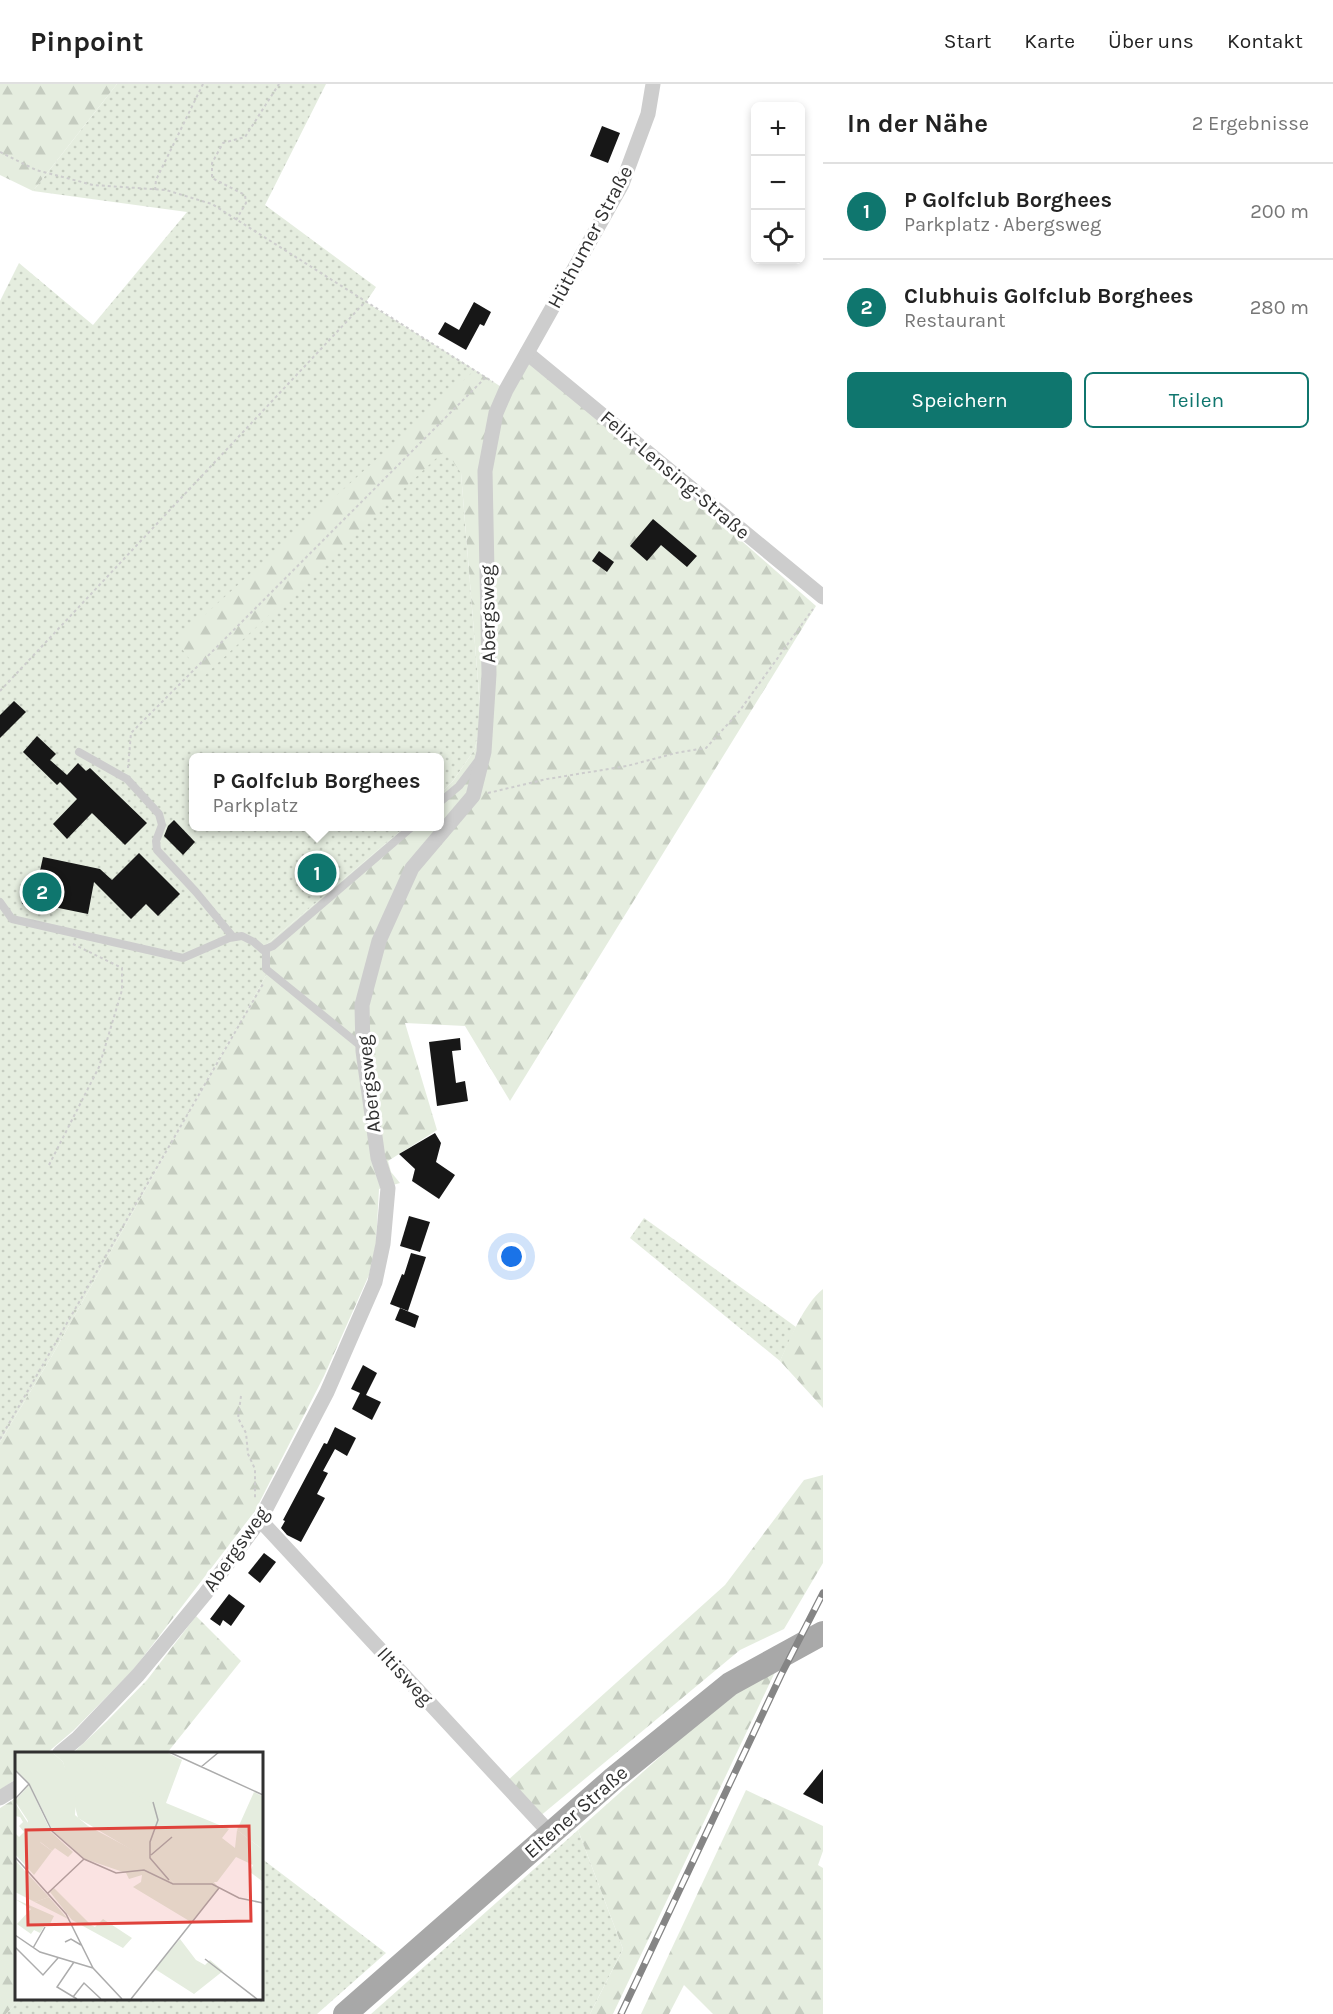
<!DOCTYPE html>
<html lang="de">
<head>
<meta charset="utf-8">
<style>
	body { margin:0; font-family:Karla,sans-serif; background:#f6f6f6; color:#222 }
	.controls { position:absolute; right:18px; top:18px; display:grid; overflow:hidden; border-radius:9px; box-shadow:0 3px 9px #0003 }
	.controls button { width:54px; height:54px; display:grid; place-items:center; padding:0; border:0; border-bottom:2px solid #e0e0e0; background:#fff; color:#222; font:30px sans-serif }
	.you { position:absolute; left:512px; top:1173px; width:21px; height:21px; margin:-15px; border:4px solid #fff; border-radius:50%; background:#1a73e8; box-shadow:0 0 0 9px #1a73e833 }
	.badge { display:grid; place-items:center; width:39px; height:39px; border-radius:50%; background:#0f766e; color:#fff; font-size:20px; font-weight:700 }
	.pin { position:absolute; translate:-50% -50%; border:3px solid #fff; box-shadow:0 2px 6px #0006 }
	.popup { position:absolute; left:189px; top:669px; width:255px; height:78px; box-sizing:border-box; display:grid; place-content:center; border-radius:9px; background:#fff; filter:drop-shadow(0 2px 4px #0005); font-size:20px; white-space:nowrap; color:#767676 }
	.popup b { font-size:22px; color:#222 }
	.popup::after { content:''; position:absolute; left:50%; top:100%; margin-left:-12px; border:12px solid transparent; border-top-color:#fff }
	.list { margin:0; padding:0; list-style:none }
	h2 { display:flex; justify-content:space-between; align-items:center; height:78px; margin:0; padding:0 24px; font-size:26px }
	h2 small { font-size:20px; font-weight:400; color:#767676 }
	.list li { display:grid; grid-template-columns:39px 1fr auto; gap:18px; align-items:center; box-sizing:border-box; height:96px; padding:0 24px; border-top:2px solid #e0e0e0 }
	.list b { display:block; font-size:22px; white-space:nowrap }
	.list p { margin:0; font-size:20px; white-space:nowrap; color:#767676 }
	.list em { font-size:20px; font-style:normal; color:#767676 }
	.actions { display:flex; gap:12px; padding:18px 24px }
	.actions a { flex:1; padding:14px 0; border:2px solid #0f766e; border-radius:9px; text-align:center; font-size:21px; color:#0f766e }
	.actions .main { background:#0f766e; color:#fff }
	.icon { flex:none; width:33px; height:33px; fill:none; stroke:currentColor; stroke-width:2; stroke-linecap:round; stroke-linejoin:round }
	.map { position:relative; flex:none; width:823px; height:1930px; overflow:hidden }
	header { display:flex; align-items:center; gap:36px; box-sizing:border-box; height:84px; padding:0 30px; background:#fff; border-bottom:2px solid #e0e0e0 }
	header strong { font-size:28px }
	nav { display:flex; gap:33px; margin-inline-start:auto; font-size:21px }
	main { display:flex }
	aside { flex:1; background:#fff }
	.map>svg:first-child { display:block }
	.grass { fill:url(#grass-dots) }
	.forest { fill:url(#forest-firs) }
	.building { fill:#171717 }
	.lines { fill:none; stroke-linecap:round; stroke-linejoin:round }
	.path { stroke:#cdcdcd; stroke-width:2; stroke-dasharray:3 3; stroke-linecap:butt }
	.lane { stroke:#cdcdcd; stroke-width:8 }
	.street { stroke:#cdcdcd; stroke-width:15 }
	.primary { stroke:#a8a8a8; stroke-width:24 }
	.rail-casing { stroke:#858585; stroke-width:7 }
	.rail { stroke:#fff; stroke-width:4.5; stroke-dasharray:14; stroke-linecap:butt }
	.labels { text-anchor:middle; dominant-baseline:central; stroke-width:6; stroke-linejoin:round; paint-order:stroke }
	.street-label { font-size:20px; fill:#303030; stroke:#fff }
	.inset-road { fill:none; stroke:#acacac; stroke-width:1.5 }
	.view { fill:#df423b; fill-opacity:0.15; stroke:#df423b; stroke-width:3 }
	.inset-edge { fill:none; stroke:#303030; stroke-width:3 }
</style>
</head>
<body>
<header>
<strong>Pinpoint</strong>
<nav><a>Start</a><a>Karte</a><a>Über uns</a><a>Kontakt</a></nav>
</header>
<main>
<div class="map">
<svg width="823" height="1930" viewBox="0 0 823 1930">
	<defs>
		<pattern id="grass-dots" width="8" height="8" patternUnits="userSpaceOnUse" patternTransform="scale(1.5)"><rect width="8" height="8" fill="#e5eddf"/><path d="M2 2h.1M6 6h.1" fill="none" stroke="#c5ccc0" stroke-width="1.8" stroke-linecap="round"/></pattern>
		<pattern id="forest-firs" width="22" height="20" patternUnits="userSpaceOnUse" patternTransform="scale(1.5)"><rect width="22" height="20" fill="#e5eddf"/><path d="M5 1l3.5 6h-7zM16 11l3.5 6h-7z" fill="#c5ccc0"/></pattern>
	</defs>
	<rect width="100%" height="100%" fill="#fff"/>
	<g class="grass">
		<polygon points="117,0 326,0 265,121 376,203 366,218 475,286 461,389 481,634 475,665 453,697 440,710 440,674 194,674 194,742 405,743 266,861 268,888 53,1270 0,1358 0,217 19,179 93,241 187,128 33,107"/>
		<polygon points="644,1134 796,1243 780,1277 630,1154"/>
		<polygon points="578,1746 623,1865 590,1930 371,1930"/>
		<polygon points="261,1774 386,1869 317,1930 6,1930 21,1914 261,1914"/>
	</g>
	<g class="forest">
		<polygon points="0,0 117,0 33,107 0,91"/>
		<polygon points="527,269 816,522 510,1017 465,942 405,939 437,1046 388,1077 391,1088 400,1099 379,1105 376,1160 369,1191 324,1292 255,1427 134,1585 74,1646 47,1669 16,1669 16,1695 0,1706 0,1358 53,1270 268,888 266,861 405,743 440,742 440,710 453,697 475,665 481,634 461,389 445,366 203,593 176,557 475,286 506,306"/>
		<path d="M823 1205V1324L780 1277C790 1255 804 1220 823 1205Z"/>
		<polygon points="823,1391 823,1479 784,1545 740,1566 539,1733 507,1697 725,1501 804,1396"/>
		<polygon points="196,1532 241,1577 167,1669 73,1669 107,1637 147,1596"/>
		<polygon points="775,1588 613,1930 590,1930 623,1865 578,1746 681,1654 745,1603"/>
		<polygon points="746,1706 823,1742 823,1767 818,1781 823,1784 823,1930 713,1930 684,1901 669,1930 641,1930"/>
		<polygon points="16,1714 16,1914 21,1914 6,1930 0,1930 0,1724"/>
	</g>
	<g class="building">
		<polygon points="602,42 620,49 608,79 590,72"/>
		<polygon points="474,218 491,228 484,242 480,240 466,266 438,250 445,238 459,246"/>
		<polygon points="653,435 697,472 687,483 661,461 647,477 630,462"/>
		<polygon points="599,467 614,478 607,488 592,477"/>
		<polygon points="14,617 26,628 0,654 0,631"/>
		<polygon points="37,652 56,670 50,676 67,691 78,679 86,687 90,684 147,739 125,761 92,729 67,755 53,740 77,715 60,698 57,701 23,668"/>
		<polygon points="174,736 195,758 183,771 164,752 168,742"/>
		<polygon points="139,769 180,810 158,832 146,820 131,835 94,798 88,830 44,821 44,825 22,820 21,813 30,794 38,796 43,773 100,785 112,796"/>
		<polygon points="460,954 461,966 452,967 456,999 465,997 468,1017 437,1022 429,958"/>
		<polygon points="435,1049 441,1059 436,1078 455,1091 439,1115 412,1097 415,1085 399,1070"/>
		<polygon points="409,1132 430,1138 420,1168 400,1162"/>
		<polygon points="411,1169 426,1173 408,1227 390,1220 402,1190 404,1191"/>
		<polygon points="400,1224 419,1232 415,1244 395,1236"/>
		<polygon points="363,1281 377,1289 366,1311 381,1318 372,1336 352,1325 360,1309 351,1305"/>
		<polygon points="335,1343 356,1354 347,1372 335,1365 323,1387 328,1389 317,1410 325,1414 301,1458 287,1451 281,1444 285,1437 283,1436 324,1359 327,1360"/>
		<polygon points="264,1469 276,1478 260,1499 248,1489"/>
		<polygon points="229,1510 245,1522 231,1542 223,1536 220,1542 210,1535"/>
		<polygon points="823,1685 823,1720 803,1710"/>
	</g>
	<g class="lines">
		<g class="path">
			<polyline points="0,68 36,86 93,101 166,106 212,120 493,298"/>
			<polyline points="155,106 156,96 203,0"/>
			<polyline points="236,136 246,119 245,111 212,94 212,79 223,59 245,53 279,0"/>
			<polyline points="0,607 365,218"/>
			<polyline points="128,684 131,649 486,293"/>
			<polyline points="488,709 547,695 627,682 676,669 706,664 738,629 813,525"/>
			<polyline points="49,1081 99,983 122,906 122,884 73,860"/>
			<polyline points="241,1312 238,1334 246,1349 248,1370 255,1385 255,1414"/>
			<polyline points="0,1355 264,898"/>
		</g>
		<g class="lane">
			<polyline points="79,668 127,695 159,730 162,741 156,757 157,766 196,808 233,853"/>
			<polyline points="440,718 459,702 477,678"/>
			<polyline points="0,818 12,835 183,874 229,854 242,852 254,858 263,866 273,862 413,742"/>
			<polyline points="266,865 266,885 362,963"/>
		</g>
		<g class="street">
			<polyline points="527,269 823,513"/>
			<polyline points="260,1436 550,1749"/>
			<polyline points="60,1669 78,1654 138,1591 205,1510 260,1436 327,1308 375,1198 383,1160 388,1104 378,1074 363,967 362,921 379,857 412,784 473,712 484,668 489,590 485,387 496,329 506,306 622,100 648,30 653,0"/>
			<polyline points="0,1714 16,1704"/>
		</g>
		<polyline class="primary" points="345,1930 614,1694 730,1600 823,1549"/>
		<defs>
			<polyline id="rail" points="621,1930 781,1591 823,1509"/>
		</defs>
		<use href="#rail" class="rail-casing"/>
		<use href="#rail" class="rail"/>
	</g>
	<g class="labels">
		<g class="street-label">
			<text transform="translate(590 153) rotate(-62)">Hüthumer Straße</text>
			<text transform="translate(675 391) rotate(40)">Felix-Lensing-Straße</text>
			<text transform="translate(488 530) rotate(-91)">Abergsweg</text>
			<text transform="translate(369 1000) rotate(-96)">Abergsweg</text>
			<text transform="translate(236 1465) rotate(-55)">Abergsweg</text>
			<text transform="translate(405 1592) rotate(47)">Iltisweg</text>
			<text transform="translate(576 1728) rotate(-41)">Eltener Straße</text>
		</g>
	</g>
	<g transform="translate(15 1668)">
		<rect width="248" height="248" fill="#fff"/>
		<path d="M37 0H151L167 8 151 51 214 77 207 86 220 96 222 78 247 97V129L235 120 238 113 221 105 202 130H158L132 107 63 66 48 10ZM0 51 26 91 37 99 19 123 0 102V81L4 85 9 80 4 74 8 70 5 65 0 64ZM0 108 34 145 20 150 0 140Z" fill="#e5eddf"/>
		<path d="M0 0H37L48 10 61 47 60 63 73 74 135 107 158 130 190 128 193 126 166 99 170 96 204 136 176 170 118 135 126 130 127 123 114 127 111 121 70 107 38 79 14 31 0 17ZM67 7 87 13 113 34 137 46 136 51 86 22 65 16 62 8ZM14 33 36 80 58 100 53 105 40 96 37 99 10 78 13 69 0 49ZM239 40 247 44V97L222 78ZM39 136 76 173 80 175 88 167 117 186 108 196 57 168 35 140ZM0 140 20 150 34 145 53 167ZM0 147 39 164 34 174 30 173 25 181 19 178 16 182 2 172 16 157ZM165 187 181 208 190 213 195 208 208 219 179 242 140 217Z" fill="#e5eddf"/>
		<path class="inset-road" d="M154 0 248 43M186 15 204 0M0 18 14 32 37 79 69 107 101 121 129 118 158 132H197L224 146 248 151M0 47 14 32M138 50 143 68 135 90V106L154 128M136 103 157 85M0 105 51 162 78 216 107 247M33 141 69 107M0 183 25 200 78 216M50 190 56 187 66 193M0 195 28 223 43 206M18 196 30 175M190 207 242 247M59 210 42 235 62 247M58 245 69 231 86 247M116 247 204 136"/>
		<path class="view" d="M234 74 236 169 13 173 11 78Z"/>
		<rect width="248" height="248" class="inset-edge"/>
	</g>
</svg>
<div class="controls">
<button>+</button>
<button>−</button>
<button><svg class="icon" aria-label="locate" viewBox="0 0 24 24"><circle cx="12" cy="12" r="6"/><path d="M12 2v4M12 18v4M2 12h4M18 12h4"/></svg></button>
</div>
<div class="you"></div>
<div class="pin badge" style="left:317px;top:789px">1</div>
<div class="popup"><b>P Golfclub Borghees</b>Parkplatz</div>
<div class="pin badge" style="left:42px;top:808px">2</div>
</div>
<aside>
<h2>In der Nähe<small>2 Ergebnisse</small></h2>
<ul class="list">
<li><span class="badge">1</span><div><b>P Golfclub Borghees</b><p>Parkplatz · Abergsweg</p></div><em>200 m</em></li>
<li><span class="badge">2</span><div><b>Clubhuis Golfclub Borghees</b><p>Restaurant</p></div><em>280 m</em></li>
</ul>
<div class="actions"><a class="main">Speichern</a><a>Teilen</a></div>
</aside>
</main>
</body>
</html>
